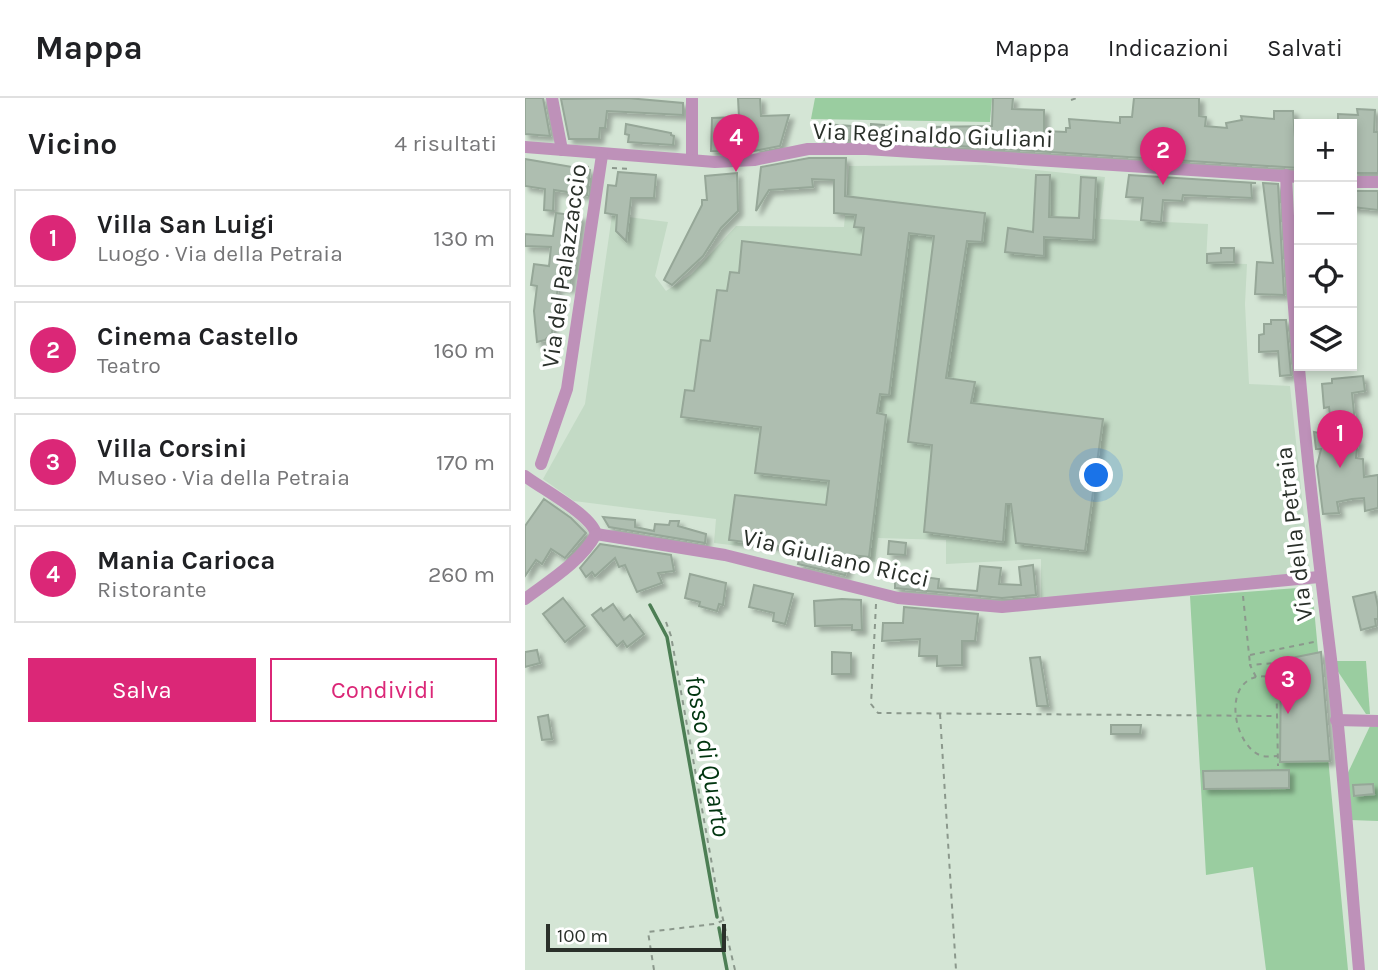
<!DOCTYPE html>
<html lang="it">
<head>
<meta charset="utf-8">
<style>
	body { margin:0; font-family:Karla,sans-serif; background:#f2f2f2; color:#202124 }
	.controls { position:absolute; right:21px; top:21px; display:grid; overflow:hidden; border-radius:0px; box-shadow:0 4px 10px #0003 }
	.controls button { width:63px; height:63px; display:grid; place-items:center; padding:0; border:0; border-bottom:2px solid #e0e0e0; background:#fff; color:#202124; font:35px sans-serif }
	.scale { position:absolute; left:21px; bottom:18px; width:180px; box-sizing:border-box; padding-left:7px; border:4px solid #2a302a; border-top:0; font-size:19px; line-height:24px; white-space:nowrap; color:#2a302a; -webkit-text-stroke:5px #fff; paint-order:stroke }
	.you { position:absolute; left:572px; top:378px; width:24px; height:24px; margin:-18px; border:5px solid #fff; border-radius:50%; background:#1a73e8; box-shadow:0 0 0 10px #1a73e833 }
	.badge { display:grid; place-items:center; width:46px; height:46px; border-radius:50%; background:#db2777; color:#fff; font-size:23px; font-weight:700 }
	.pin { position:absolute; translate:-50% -58px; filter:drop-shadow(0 2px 4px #0008) }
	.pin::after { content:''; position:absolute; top:37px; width:24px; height:21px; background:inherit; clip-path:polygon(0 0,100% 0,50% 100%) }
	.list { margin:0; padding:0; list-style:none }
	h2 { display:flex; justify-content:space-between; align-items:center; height:91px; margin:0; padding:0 28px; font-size:30px }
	h2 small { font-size:23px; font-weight:400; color:#757577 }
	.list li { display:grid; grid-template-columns:46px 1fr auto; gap:21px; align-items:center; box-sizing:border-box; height:98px; margin:0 14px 14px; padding:0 14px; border:2px solid #e0e0e0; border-radius:0px }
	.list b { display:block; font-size:26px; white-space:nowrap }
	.list p { margin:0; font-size:23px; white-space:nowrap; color:#757577 }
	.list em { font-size:23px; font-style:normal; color:#757577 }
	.actions { display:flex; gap:14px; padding:21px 28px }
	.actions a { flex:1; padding:16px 0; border:2px solid #db2777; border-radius:0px; text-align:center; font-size:24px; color:#db2777 }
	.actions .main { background:#db2777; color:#fff }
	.icon { flex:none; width:38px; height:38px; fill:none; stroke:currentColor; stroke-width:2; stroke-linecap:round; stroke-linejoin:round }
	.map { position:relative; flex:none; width:853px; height:872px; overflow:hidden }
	header { display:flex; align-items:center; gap:42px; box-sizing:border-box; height:98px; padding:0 35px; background:#fff; border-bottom:2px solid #e0e0e0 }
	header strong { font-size:33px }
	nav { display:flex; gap:38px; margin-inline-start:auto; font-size:24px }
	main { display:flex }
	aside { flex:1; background:#fff }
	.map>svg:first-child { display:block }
	.built { fill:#c3dac5 }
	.green { fill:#9acda0 }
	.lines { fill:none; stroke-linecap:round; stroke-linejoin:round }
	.stream { stroke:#4c7e54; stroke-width:3.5 }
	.building { fill:#aebeb0; stroke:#96a798; stroke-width:2; filter:url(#shadow) }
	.path { stroke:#8b988c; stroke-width:2; stroke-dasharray:5 5; stroke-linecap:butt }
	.minor { stroke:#be91b9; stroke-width:12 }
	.labels { text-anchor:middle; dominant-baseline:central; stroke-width:7; stroke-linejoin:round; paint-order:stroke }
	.street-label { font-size:24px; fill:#2a302a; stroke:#fff }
	.water-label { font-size:26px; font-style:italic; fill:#00350f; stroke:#fff }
</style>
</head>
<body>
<header>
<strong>Mappa</strong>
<nav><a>Mappa</a><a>Indicazioni</a><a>Salvati</a></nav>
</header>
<main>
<aside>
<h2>Vicino<small>4 risultati</small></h2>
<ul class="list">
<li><span class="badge">1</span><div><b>Villa San Luigi</b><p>Luogo · Via della Petraia</p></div><em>130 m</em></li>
<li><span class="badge">2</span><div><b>Cinema Castello</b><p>Teatro</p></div><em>160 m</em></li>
<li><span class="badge">3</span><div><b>Villa Corsini</b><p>Museo · Via della Petraia</p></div><em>170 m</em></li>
<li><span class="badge">4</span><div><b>Mania Carioca</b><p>Ristorante</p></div><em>260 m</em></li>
</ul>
<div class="actions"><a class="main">Salva</a><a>Condividi</a></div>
</aside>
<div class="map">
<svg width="853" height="872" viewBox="0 0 853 872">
	<defs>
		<filter id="shadow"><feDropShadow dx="4.5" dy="4.5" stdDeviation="2" flood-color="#0004"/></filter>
	</defs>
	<rect width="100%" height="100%" fill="#d4e5d5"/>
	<polygon class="built" points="460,67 580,79 575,121 683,126 681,165 722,166 720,206 724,286 765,288 786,484 665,498 516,509 516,461 421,466 421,442 353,440 350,464 189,445 191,421 49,403 18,381 60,306 87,117 143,124 130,178 141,193 167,176 211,128 319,129 324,68"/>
	<g class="green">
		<polygon points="290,0 467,0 465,24 286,21"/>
		<polygon points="787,489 823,872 741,872 728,769 681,777 665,498"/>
		<polygon points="806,563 841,563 845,616 841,616"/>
		<polygon points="845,628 853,629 853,723 825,722 820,681"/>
	</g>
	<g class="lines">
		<g class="stream">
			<polyline points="125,507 142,539 192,819"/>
			<polyline points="194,830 202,872"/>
		</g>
	</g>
	<g class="building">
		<polygon points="0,0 18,0 25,38 0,36"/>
		<polygon points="102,0 158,5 158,17 82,13 80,30 75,30 74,41 44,41 36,1"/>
		<polygon points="213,0 235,0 236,18 264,17 255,48 229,53 232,35 210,36 211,54 186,53 187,20 214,19"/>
		<polygon points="468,0 488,0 487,11 519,12 519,33 541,34 541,30 545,30 544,21 595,25 595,19 607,19 609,0 674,0 674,18 681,19 680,28 702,30 701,25 717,22 716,18 749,21 749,13 768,13 770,40 774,41 774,70 402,46 403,29 467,28"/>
		<polygon points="832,11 850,12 849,34 853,34 853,75 827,75 827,26 813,26 813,16 833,17"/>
		<polygon points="101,26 146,35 146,37 149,38 148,47 103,44 104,37 100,36"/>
		<polygon points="298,26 326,28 325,42 297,42"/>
		<polygon points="346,26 359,27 359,43 346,43"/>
		<polygon points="284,60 321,60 320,98 460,115 457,144 442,143 421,280 450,284 446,305 578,321 560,453 491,445 486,406 481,406 478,444 399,434 407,347 383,344 409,138 384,135 364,297 355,296 352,315 361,317 344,459 327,457 320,477 273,466 277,451 204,442 210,397 301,407 304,383 230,375 236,329 156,319 160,292 169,293 176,242 185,243 192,192 202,193 205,174 214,175 217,143 336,157 339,130 329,129 331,117 309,115 309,82 287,81 288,89 244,92 231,113 236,69"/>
		<polygon points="0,61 65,72 62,97 29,92 28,113 19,112 20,91 0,88"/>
		<polygon points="93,74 131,77 129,100 106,100 101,143 91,133 92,117 80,115 83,87 91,88"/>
		<polygon points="212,75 213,113 196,130 178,158 147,187 139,182 177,107 177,102 182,102 180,78"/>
		<polygon points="511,77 525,77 524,119 554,120 556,79 571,80 568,142 519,139 519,158 480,154 483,130 508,134"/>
		<polygon points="604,77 731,85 726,85 727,100 658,97 657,103 638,102 636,124 616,122 618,100 601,99"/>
		<polygon points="738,85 753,86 759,197 730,196 732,164 748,165"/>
		<polygon points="827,93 853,93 853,112 827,109"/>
		<polygon points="31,115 56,118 49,172 47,172 45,190 33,188 27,235 20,242 12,244 9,213 12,188 6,187 9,166 24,168 26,149 0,148 0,136 28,138"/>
		<polygon points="696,150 709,150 709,164 682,165 682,156 696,155"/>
		<polygon points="746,222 761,222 766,277 755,278 753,253 734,254 734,237 739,236 739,226 746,226"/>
		<polygon points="838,278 840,293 827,295 830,325 806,327 804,309 799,310 797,286 807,285 807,281"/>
		<polygon points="789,334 833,342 831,360 838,361 839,379 853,377 853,410 840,413 839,400 827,401 812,404 814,415 798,416 792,368 796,351 791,351"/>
		<polygon points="19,401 46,420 61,435 40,460 26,451 17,466 11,462 0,478 0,428"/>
		<polygon points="78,419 110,422 110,429 129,433 130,426 144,427 145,423 154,423 153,428 181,436 180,445 84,429"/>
		<polygon points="364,443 381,445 380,457 363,456"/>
		<polygon points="75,446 146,457 149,473 133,475 137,485 112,494 100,467 94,469 90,460 70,478 67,474 61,479 55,470"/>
		<polygon points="508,467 511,497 477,500 370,490 370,475 414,481 413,490 452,493 455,468 476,470 474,486 496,487 494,469"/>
		<polygon points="165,476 201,485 198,507 194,506 192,513 174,508 175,504 160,500"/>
		<polygon points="229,487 268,496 260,526 248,523 249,515 224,509"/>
		<polygon points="850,494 853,509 853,521 850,521 851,528 836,532 828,499"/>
		<polygon points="38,500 60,528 40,544 18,516"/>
		<polygon points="317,501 336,502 337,532 327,532 327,527 290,528 289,503"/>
		<polygon points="88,506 99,522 105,517 119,536 102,549 98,543 92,548 67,517 76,510 78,513"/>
		<polygon points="379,509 453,516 450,543 437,543 437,567 412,568 412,558 394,558 395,541 357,543 358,525 378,525"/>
		<polygon points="12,552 15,565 0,569 0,554"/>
		<polygon points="307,554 326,555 326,576 307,576"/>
		<polygon points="796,554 805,663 755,664 756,562"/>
		<polygon points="515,559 523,608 512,608 505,560"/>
		<polygon points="23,617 27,641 17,642 13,619"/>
		<polygon points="586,627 616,627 615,636 586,636"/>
		<polygon points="764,672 764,690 679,691 678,673"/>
		<polygon points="848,686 849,696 829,698 828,687"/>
	</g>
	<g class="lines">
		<g class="path">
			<polyline points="546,2 552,0"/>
			<polyline points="49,66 64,69"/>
			<polyline points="87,70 106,71"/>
			<polyline points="718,498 725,566"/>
			<polyline points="351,506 346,606 353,615 752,618"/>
			<polyline points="141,524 146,538 193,800 210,872"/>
			<polyline points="725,557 789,544"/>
			<polyline points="731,579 725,567 751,565 753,668"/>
			<path d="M751 579C744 579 735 577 728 580 698 591 710 649 737 658 742 659 748 658 753 658"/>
			<polyline points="415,616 431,872"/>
			<polyline points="129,872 123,834 189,826 197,823"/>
		</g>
		<g class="minor">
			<polyline points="27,0 37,52"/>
			<polyline points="167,0 167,62"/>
			<polyline points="0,49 190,64 229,62 283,51 341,51 774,79"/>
			<path d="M761 77C768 240 786 400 806 561 818 664 825 769 834 872"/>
			<polyline points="827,84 853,84"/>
			<polyline points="16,366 42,291 77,57"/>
			<path d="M0 378C17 391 67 417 71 436"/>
			<polyline points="71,436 200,457 373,500 477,509 794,479"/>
			<path d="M0 501C24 483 57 463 71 436"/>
			<polyline points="811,622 853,623"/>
		</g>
	</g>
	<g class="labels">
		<g class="street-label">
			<text transform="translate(408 37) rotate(2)">Via Reginaldo Giuliani</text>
			<text transform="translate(39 168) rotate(-82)">Via del Palazzaccio</text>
			<text transform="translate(769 436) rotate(-97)">Via della Petraia</text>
			<text transform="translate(311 460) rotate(13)">Via Giuliano Ricci</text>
		</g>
		<g class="water-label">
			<text transform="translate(183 658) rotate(80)">fosso di Quarto</text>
		</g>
	</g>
</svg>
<div class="controls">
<button>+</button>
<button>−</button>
<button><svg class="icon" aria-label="locate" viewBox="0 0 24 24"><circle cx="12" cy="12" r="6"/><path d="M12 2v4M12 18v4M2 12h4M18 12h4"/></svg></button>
<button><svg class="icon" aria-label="layers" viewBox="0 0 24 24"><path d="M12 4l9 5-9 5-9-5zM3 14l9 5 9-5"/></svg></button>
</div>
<div class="scale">100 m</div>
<div class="you"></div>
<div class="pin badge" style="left:815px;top:370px">1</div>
<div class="pin badge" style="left:638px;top:87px">2</div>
<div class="pin badge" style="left:763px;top:616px">3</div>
<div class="pin badge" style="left:211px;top:74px">4</div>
</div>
</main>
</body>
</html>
